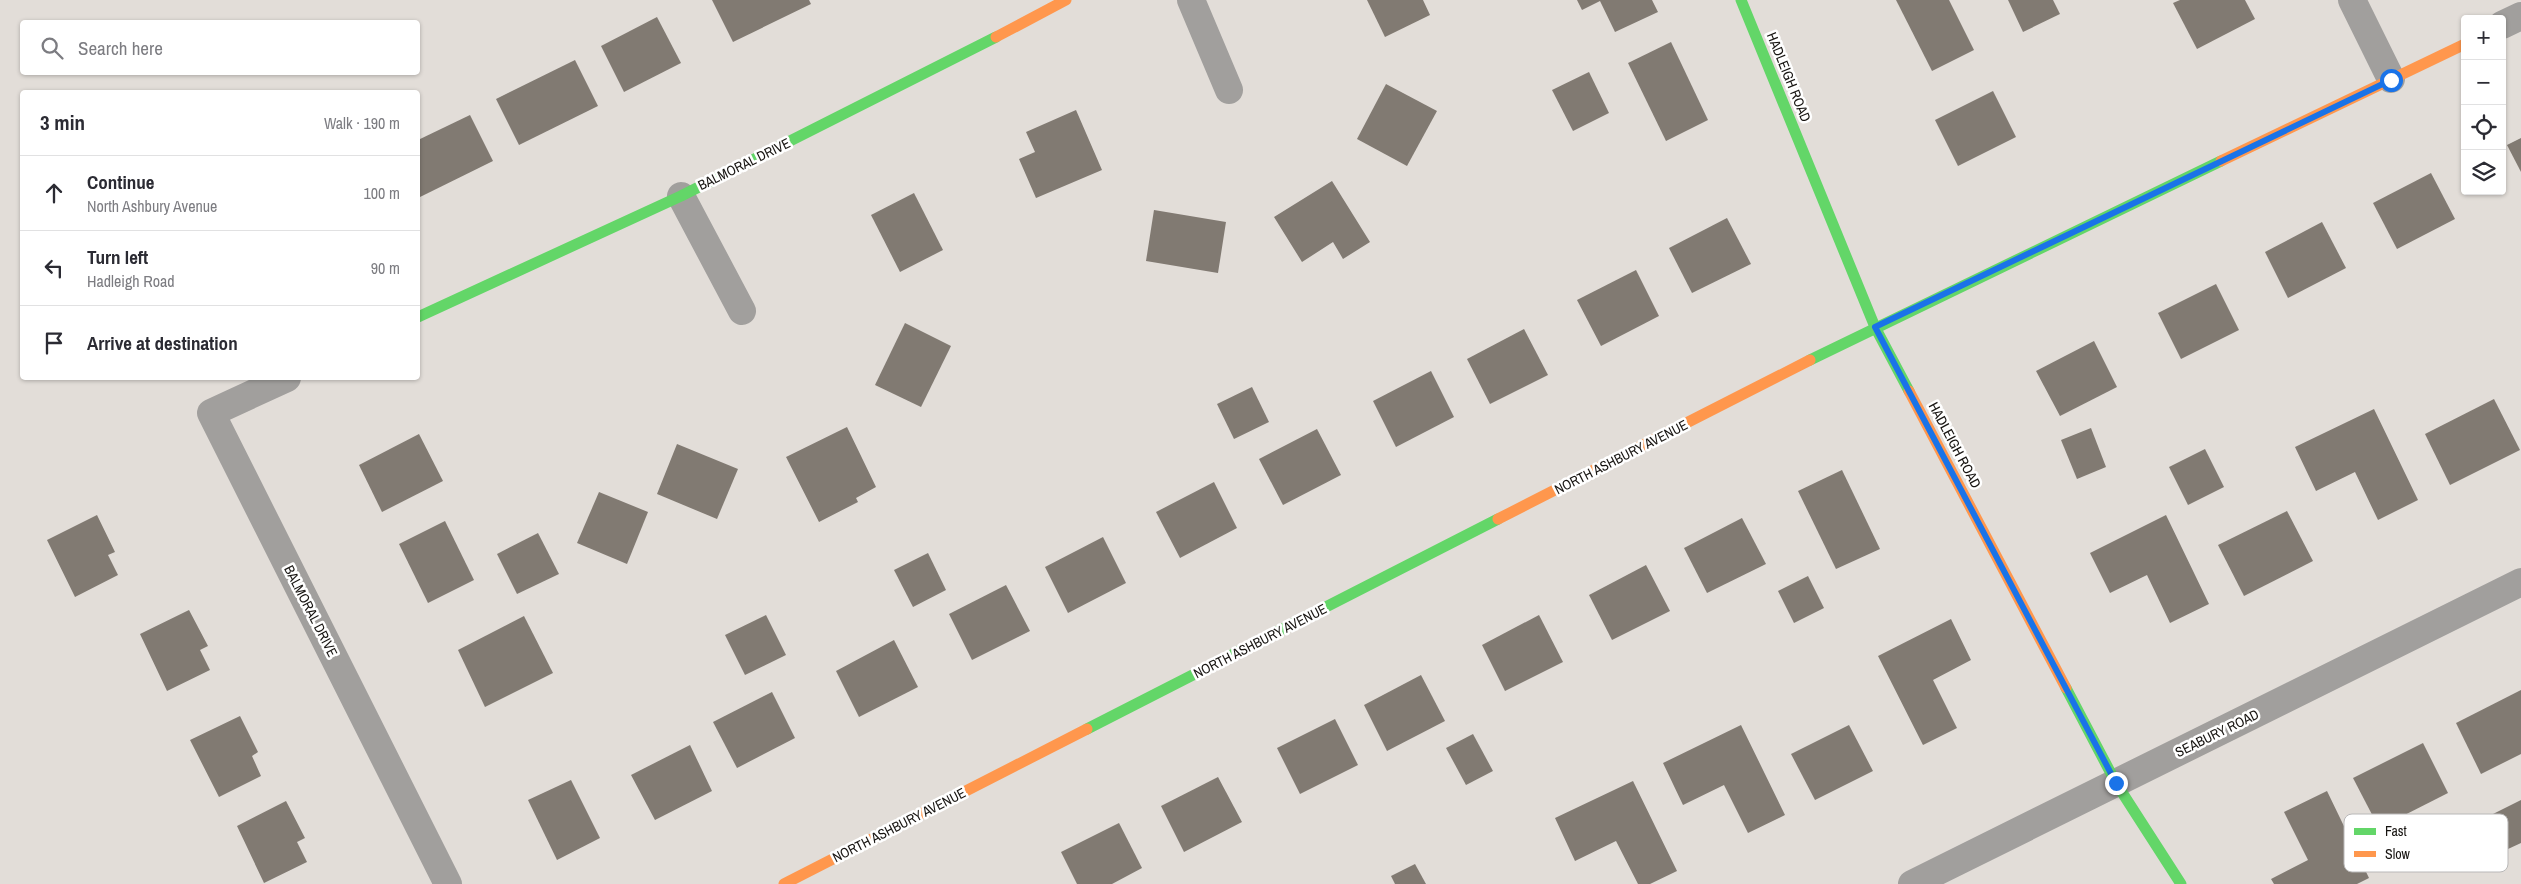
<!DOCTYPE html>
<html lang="en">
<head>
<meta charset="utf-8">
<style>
	body { margin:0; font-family:"Archivo Narrow",sans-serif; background:#f7f7f7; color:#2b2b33 }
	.controls { position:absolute; right:15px; top:15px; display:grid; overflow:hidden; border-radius:5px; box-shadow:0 1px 4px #0004 }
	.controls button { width:45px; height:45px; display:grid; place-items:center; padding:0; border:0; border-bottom:1px solid #e1e1e2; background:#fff; color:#2b2b33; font:25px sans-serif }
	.stop { position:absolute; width:15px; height:15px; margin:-11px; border:4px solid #1a73e8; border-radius:50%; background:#fff }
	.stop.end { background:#1a73e8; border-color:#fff; box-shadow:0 1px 5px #0008 }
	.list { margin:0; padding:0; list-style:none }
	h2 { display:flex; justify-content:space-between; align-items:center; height:65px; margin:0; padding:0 20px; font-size:21px }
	h2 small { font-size:16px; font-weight:400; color:#7c7c81 }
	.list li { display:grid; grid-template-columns:32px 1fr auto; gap:15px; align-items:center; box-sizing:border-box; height:75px; padding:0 20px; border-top:1px solid #e1e1e2 }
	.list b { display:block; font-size:19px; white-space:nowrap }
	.list p { margin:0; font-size:16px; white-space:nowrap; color:#7c7c81 }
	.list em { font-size:16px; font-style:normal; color:#7c7c81 }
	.icon { flex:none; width:28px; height:28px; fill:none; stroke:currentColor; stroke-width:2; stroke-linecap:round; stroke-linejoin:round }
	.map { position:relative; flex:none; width:2521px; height:884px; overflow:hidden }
	.search { position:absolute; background:#fff; box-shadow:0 1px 4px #0004; left:20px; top:20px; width:400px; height:55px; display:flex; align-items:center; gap:12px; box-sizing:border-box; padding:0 18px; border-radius:5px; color:#7c7c81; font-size:19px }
	.panel { position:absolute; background:#fff; box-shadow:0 1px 4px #0004; left:20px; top:90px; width:400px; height:290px; border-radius:5px }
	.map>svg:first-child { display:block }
	.building { fill:#817a72 }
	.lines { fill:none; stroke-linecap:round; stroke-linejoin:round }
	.street { stroke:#a19f9d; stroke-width:28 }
	.fast { stroke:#63d668; stroke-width:11 }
	.slow { stroke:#ff974d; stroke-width:11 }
	.route { stroke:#1a73e8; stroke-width:6 }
	.labels { text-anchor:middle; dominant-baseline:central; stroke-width:5; stroke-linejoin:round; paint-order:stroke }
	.street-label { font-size:14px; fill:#171411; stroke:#fff }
	.key { fill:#fff; stroke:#b9b8b8; stroke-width:1 }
	.key-label { font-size:14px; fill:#171411 }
</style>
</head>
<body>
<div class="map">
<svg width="2521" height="884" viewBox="0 0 2521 884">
	<rect width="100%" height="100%" fill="#e2ddd8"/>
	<g class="building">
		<polygon points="712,0 809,0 811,4 733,42"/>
		<polygon points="1367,0 1423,0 1430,15 1385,37"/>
		<polygon points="1577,0 1652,0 1658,12 1615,32 1600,1 1582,10"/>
		<polygon points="1896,0 1949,0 1974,50 1932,71"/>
		<polygon points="2008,0 2053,0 2060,14 2023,32"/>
		<polygon points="2180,0 2245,0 2255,19 2197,49 2173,3"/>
		<polygon points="657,17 681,63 624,92 601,46"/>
		<polygon points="1671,42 1708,120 1666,141 1628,63"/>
		<polygon points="575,60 598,106 519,145 496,99"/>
		<polygon points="1589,72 1609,113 1573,131 1552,90"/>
		<polygon points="1386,84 1437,111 1407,166 1357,139"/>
		<polygon points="1993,91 2016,137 1958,166 1935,120"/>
		<polygon points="1076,110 1102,170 1036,198 1019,159 1035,152 1026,132"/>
		<polygon points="470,115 493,161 418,198 418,140"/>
		<polygon points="2521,138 2521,172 2507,145"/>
		<polygon points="2431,173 2455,219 2397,249 2373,203"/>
		<polygon points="1332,181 1370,242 1343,259 1333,242 1302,262 1274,217"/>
		<polygon points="914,193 943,250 900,272 871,215"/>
		<polygon points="1154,210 1226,222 1218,273 1146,261"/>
		<polygon points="1727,218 1751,264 1692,293 1669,248"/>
		<polygon points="2322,222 2346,268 2288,298 2265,252"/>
		<polygon points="1636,270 1659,316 1601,346 1577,300"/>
		<polygon points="2216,284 2239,330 2181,359 2158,313"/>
		<polygon points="905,323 951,346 921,407 875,385"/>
		<polygon points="1524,329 1548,375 1490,404 1467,359"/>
		<polygon points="2094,341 2117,387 2060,416 2036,371"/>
		<polygon points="1431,371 1454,417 1396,447 1373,401"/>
		<polygon points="1252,387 1269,422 1234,439 1217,404"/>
		<polygon points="2494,399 2520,450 2450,485 2425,434"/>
		<polygon points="2374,409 2418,500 2378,520 2355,472 2316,491 2295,447"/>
		<polygon points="847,427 876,487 856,498 858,502 819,522 786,457"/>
		<polygon points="2091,428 2106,467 2077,479 2061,440"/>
		<polygon points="1317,429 1341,475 1283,505 1259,459"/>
		<polygon points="419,434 443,481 382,512 359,465"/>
		<polygon points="677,444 738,469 717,519 657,494"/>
		<polygon points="2205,449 2224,487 2188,505 2169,467"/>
		<polygon points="1842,470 1880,549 1836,569 1798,491"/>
		<polygon points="1214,482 1237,528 1180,558 1156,512"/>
		<polygon points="599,492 648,512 627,564 577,543"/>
		<polygon points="2287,511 2313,561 2244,596 2218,545"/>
		<polygon points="97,515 115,552 108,555 118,575 75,597 47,540"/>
		<polygon points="2166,515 2209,604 2170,623 2147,575 2110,593 2090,553"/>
		<polygon points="1742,518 1766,564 1707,593 1684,548"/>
		<polygon points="445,521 474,580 428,603 399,544"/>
		<polygon points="538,533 559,574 517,594 497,554"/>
		<polygon points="1103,537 1126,583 1068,613 1045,567"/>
		<polygon points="928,553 946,590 913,607 894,570"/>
		<polygon points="1646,565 1670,611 1612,640 1589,595"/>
		<polygon points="1808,576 1824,608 1794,623 1778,591"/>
		<polygon points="1006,585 1030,631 972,660 949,614"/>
		<polygon points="189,610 208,646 200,650 210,670 167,691 140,634"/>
		<polygon points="766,615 786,655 745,675 725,635"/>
		<polygon points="1539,615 1563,662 1505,691 1482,645"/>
		<polygon points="524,616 553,673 485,707 458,650"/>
		<polygon points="1951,619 1971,660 1933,680 1957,728 1923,745 1878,656"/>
		<polygon points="894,640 918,687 859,717 836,671"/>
		<polygon points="1421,675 1445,721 1387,751 1364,705"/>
		<polygon points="2521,690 2521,754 2481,774 2456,723"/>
		<polygon points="772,692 795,738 737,768 713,722"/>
		<polygon points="240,716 258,752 252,756 261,776 219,797 190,740"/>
		<polygon points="1335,719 1358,765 1300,794 1277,748"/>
		<polygon points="1741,725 1785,815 1748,833 1724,785 1683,805 1663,763"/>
		<polygon points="1849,725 1873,771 1815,800 1791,754"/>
		<polygon points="1473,734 1493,771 1466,785 1446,748"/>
		<polygon points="2423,743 2448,793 2379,828 2353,778"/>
		<polygon points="690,745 712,791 655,820 631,775"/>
		<polygon points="1218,777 1242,822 1184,852 1161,806"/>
		<polygon points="571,780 600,838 557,860 528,800"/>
		<polygon points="1633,781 1677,871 1650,884 1638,884 1616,841 1575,861 1555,818"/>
		<polygon points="2327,791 2369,878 2357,884 2274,884 2271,879 2308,860 2284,812"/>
		<polygon points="2521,800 2521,843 2508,849 2491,815"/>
		<polygon points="286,801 305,838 297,842 307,862 264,883 237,826"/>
		<polygon points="1119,823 1142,868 1112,884 1077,884 1061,852"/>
		<polygon points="1415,864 1426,884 1395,884 1391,876"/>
	</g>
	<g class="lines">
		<g class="street">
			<polyline points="1191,0 1229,90"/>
			<polyline points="2352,0 2391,79"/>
			<polyline points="2502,25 2521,16"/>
			<polyline points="681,196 742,311"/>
			<polyline points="287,378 211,413 448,884"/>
			<polyline points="1912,884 2521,582"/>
		</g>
		<g class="fast">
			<polyline points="1741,0 1875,327 1909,391"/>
			<polyline points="418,317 681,196 996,37"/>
			<polyline points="1810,360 2221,161"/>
			<polyline points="2066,688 2116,783 2181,884"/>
			<polyline points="1087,729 1498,519"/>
		</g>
		<g class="slow">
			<polyline points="996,37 1066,0"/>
			<polyline points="2221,161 2465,44"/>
			<polyline points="1909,391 2066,688"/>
			<polyline points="1498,519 1810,360"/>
			<polyline points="784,884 1087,729"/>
		</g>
	</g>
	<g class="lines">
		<polyline class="route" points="2116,783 1875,327 2391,80"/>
	</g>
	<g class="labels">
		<g class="street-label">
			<text transform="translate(1789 77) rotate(68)">HADLEIGH ROAD</text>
			<text transform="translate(744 164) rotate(-26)">BALMORAL DRIVE</text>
			<text transform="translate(1955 445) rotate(62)">HADLEIGH ROAD</text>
			<text transform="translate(1621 457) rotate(-27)">NORTH ASHBURY AVENUE</text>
			<text transform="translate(311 611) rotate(63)">BALMORAL DRIVE</text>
			<text transform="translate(1260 641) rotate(-27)">NORTH ASHBURY AVENUE</text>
			<text transform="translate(2217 733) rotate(-26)">SEABURY ROAD</text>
			<text transform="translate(899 825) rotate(-27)">NORTH ASHBURY AVENUE</text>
		</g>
	</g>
	<rect x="2344" y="814" width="164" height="58" rx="8" class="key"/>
	<rect x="2354" y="828" width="22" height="7" fill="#63d668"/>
	<rect x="2354" y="851" width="22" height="6" fill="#ff974d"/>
	<g class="key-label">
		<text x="2385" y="836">Fast</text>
		<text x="2385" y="859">Slow</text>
	</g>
</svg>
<div class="controls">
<button>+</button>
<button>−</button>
<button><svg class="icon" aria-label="locate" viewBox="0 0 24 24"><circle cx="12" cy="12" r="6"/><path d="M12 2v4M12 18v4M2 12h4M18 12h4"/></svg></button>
<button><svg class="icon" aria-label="layers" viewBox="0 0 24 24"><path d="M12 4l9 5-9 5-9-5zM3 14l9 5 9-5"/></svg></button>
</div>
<div class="stop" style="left:2391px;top:80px"></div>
<div class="stop end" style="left:2116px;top:783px"></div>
<div class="search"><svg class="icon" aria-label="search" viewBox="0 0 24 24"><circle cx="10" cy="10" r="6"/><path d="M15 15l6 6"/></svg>Search here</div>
<section class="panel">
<h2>3 min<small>Walk · 190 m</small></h2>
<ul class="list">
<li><svg class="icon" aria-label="ahead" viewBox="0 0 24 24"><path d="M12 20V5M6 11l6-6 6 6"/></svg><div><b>Continue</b><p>North Ashbury Avenue</p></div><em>100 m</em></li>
<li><svg class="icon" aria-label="left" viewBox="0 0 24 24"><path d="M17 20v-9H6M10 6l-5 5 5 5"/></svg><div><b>Turn left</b><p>Hadleigh Road</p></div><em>90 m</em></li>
<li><svg class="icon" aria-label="arrive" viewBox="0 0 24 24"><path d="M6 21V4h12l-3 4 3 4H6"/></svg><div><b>Arrive at destination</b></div></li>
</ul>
</section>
</div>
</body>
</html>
